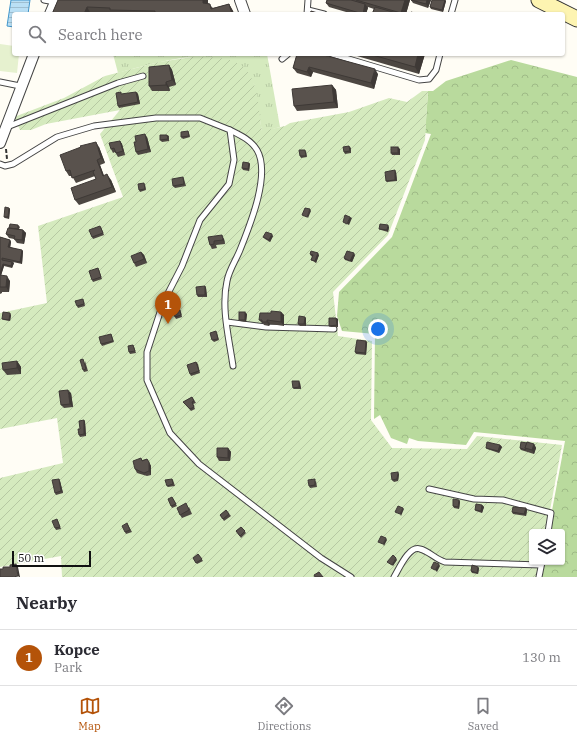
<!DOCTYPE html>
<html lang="en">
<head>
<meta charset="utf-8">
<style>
	body { margin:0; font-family:"IBM Plex Serif",serif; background:#f7f7f7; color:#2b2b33 }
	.controls { position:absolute; right:12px; bottom:12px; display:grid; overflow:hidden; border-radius:4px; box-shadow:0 1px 3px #0004 }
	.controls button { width:36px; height:36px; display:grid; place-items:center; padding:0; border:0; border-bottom:1px solid #e1e1e2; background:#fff; color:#2b2b33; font:20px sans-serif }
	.scale { position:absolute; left:12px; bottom:10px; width:79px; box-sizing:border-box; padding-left:4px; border:2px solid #111; border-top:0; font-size:11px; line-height:14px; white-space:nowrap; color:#111; -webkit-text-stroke:3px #fff; paint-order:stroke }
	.you { position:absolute; left:378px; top:329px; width:14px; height:14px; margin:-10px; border:3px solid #fff; border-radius:50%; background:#1a73e8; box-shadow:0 0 0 6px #1a73e833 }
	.badge { display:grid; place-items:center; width:26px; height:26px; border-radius:50%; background:#b45309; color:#fff; font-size:13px; font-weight:700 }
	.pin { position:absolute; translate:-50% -33px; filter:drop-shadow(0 1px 2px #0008) }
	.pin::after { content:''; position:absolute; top:21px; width:14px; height:12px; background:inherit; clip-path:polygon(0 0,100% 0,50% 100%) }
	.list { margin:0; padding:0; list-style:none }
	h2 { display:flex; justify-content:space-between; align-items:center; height:52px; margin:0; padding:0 16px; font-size:17px }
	h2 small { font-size:13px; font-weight:400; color:#7c7c81 }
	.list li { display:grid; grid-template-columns:26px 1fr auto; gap:12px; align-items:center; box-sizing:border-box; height:56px; padding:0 16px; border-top:1px solid #e1e1e2 }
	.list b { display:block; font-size:15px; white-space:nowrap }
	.list p { margin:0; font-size:13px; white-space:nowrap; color:#7c7c81 }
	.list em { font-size:13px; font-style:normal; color:#7c7c81 }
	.icon { flex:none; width:22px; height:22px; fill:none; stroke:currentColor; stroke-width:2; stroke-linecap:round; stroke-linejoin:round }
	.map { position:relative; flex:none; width:577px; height:577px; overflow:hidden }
	.search { position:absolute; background:#fff; box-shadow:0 1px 3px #0004; left:12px; right:12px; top:12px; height:44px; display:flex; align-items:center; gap:10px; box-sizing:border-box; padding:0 14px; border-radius:4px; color:#7c7c81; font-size:15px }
	.sheet { height:108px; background:#fff }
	nav { display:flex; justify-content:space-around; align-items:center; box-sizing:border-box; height:56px; border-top:1px solid #e1e1e2; background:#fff; font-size:11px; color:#7c7c81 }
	nav a { display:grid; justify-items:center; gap:2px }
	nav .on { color:#b45309 }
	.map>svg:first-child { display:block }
	.grass { fill:url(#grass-tufts) }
	.forest { fill:url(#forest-crowns) }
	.garden { fill:url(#garden-furrows) }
	.pitch { fill:#e6f1cf }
	.water { fill:url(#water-rules); stroke:#4296cb }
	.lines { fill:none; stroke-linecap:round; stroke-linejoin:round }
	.lane-casing { stroke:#444; stroke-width:7 }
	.street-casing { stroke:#444; stroke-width:12 }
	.secondary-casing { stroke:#333; stroke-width:17 }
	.path { stroke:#333; stroke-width:2; stroke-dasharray:4 2; stroke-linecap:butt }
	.lane { stroke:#fff; stroke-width:5 }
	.street { stroke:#fff; stroke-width:10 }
	.secondary { stroke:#fdf4b1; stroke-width:15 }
	.wall { fill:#4d4742 }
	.shaded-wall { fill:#3e3936 }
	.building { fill:#59524d; stroke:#3e3936 }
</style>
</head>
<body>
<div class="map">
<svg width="577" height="577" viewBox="0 0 577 577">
	<defs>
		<pattern id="grass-tufts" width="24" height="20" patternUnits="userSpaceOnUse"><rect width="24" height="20" fill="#d5eabe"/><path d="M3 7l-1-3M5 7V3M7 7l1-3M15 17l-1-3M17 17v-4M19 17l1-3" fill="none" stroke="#b6c8a2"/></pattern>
		<pattern id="forest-crowns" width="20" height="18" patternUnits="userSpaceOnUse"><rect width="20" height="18" fill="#b9da9d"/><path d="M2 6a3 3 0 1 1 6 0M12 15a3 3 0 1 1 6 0" fill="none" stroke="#9eba86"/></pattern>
		<pattern id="garden-furrows" width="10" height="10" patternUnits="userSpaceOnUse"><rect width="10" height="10" fill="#d5eabe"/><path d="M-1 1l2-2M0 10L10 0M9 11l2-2" fill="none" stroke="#b6c8a2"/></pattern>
		<pattern id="water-rules" width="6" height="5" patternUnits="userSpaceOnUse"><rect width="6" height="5" fill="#bae0f5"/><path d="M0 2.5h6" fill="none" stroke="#9fbfd1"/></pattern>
	</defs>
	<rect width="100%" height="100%" fill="#fffdf5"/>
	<path class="grass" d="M113 54H267L280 127 262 132 254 84C243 76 227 63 215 59 194 51 140 67 118 73Z"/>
	<polygon class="forest" points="511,60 577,77 577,577 539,577 542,562 562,562 562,532 548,532 565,441 474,432 466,445 418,441 409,438 407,444 391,438 380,415 374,419 375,334 342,331 337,316 339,292 392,237 431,134 425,133 428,91 433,91 446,81"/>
	<path class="garden" d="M199 56C210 58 224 57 233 61 261 72 257 107 262 131L285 126 290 123 349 112 389 98 407 102 422 91H428L425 140 388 235 333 292 338 336 372 341 371 420 392 448 467 449 477 436 562 445 546 532H532V562H540L537 577H62L61 556 0 567V478L63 463 57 418 0 429V313L47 303 38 226 123 197 100 134 120 110 46 124 31 130H20L14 117 64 98 105 76 159 62Z"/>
	<polygon class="pitch" points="0,44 14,46 14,54 19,54 17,73 0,71"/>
	<polygon class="water" points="11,0 30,0 28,14 14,14 14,27 7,26"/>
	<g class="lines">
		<defs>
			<g id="lane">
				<polyline points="44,0 55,2"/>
				<polyline points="308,10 324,14"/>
				<polyline points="307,14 308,0"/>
				<polyline points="451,14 455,0"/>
				<polyline points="332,54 419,80 429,79 436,70 440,54"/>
				<polyline points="282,59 288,54"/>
				<polyline points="0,82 20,86"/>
				<polyline points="7,127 118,83 143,76"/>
				<path d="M230 130C240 135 251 140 257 150 271 174 250 225 240 250 236 260 229 270 227 281 221 308 229 338 233 366"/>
				<polyline points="0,164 5,166 13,164 57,137 94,126 156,118 200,118 230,130 234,160 229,184 200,220 182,266 163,303 147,352 147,380 170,433 199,464 321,558 351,577"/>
				<polyline points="227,322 266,327 334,329"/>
				<polyline points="429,489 474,499 503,500 551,513 548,532"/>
				<path d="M394 577C399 569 409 545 420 549 429 551 435 559 445 562L541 565"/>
				<polyline points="539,577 542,562"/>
			</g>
			<g id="street">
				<polyline points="240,0 245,14"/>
				<polyline points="50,14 56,0"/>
				<polyline points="0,143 34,54"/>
			</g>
			<polyline id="secondary" points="539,0 577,19"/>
		</defs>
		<use href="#lane" class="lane-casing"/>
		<use href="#street" class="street-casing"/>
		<use href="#secondary" class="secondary-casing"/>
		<polyline class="path" points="6,149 7,159"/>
		<use href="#lane" class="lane"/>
		<use href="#street" class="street"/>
		<use href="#secondary" class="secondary"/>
	</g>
	<g class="wall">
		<polygon points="58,0 208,0 208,3 213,8 229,4 233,11 234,14 52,14"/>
		<polygon points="327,0 410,0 406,14 372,14 374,9 368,7 366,14 353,14 329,7 326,3"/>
		<polygon points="411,0 431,0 428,8 413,3"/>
		<polygon points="432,0 445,0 446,1 443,12 431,9 430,7"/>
		<polygon points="297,54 378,74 374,89 313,72 311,77 297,73 293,68"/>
		<polygon points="350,54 425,54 419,74"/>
		<polygon points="169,65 172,70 176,85 169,87 170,91 152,91 149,86"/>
		<polygon points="332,85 336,90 338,108 297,111 294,106"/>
		<polygon points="136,92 138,94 140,104 119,108 118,106"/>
		<polygon points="188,131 189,133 190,137 183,139 181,137"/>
		<polygon points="167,135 169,136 169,141 162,142 160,140"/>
		<polygon points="147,137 151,152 138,155 136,152 136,142"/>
		<polygon points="120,141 122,144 125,155 118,157 115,152 113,153 111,149"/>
		<polygon points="349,146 351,148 351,153 345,154 344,152"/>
		<polygon points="99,147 105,163 100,165 104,176 111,180 116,192 79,205 75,200 96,179 95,176 76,183 72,176 69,176 66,171"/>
		<polygon points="400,149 400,155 392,155 391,153"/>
		<polygon points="306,151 307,157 301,158 300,156"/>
		<polygon points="249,163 250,164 249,171 243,170 242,168"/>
		<polygon points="396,172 397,181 387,182 386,181"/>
		<polygon points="183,177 184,179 186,186 175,188 173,186"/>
		<polygon points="145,184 146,190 140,192 139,190"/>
		<polygon points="9,208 10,209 9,219 5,218 4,217"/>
		<polygon points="18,225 20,227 19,229 23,230 26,233 24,244 17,243 14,239 9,238 6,234 9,228"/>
		<polygon points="101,227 104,235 93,239 92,237"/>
		<polygon points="389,227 388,232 381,230 379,229"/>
		<polygon points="273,236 270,242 265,239 263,237"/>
		<polygon points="0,237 10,240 11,242 10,247 23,251 22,264 13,262 14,263 12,268 4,266 1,275 10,281 9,292 2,292 2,293 0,294"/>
		<polygon points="208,237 224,239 225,244 216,245 217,248 212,249 210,245"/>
		<polygon points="141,252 144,255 147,263 136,267 134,263"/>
		<polygon points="310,254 319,255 316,263 313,261 311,260 313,257 311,256"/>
		<polygon points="355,255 352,262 345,260 344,258"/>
		<polygon points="98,268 99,270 102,279 93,282 92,280"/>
		<polygon points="205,286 206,288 207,297 198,297 197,295"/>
		<polygon points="84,301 85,306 78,308 77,306"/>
		<polygon points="181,312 182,317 176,319 175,317"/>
		<polygon points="281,312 284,315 284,326 270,324 269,326 264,325 263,323 262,323 259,320 271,313"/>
		<polygon points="247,314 246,322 240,321 239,320"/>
		<polygon points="11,315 10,321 4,320 2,319"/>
		<polygon points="306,318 306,326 300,326 298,324"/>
		<polygon points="336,318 338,319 338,327 331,327 329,326"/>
		<polygon points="217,333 219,340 214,342 212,340"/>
		<polygon points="111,334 112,336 114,342 102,346 101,344"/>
		<polygon points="366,341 367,343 366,355 356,354 355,352"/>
		<polygon points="133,345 134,347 136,353 130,354 129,352"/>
		<polygon points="17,361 21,367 21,374 7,375 3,370"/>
		<polygon points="85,361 88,371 84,372 83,370"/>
		<polygon points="196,362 198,364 200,373 191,376 190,374"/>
		<polygon points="300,383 301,389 294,389 293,388"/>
		<polygon points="71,393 73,407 64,408 61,405"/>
		<polygon points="192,397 196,403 193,404 195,409 191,411 183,402"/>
		<polygon points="84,420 85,422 86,436 80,437 79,435 80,429"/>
		<polygon points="527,443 534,444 536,448 534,454 521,450 520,448"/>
		<polygon points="500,445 502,447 499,453 487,449 486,448"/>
		<polygon points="228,448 231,452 230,461 219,461 217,457"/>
		<polygon points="147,459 151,466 151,475 147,476 137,473 135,469 142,460"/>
		<polygon points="399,474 398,481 394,482 392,480"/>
		<polygon points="59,479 60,481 63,493 56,495 55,493"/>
		<polygon points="172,479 173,480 175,486 168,487 167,486"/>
		<polygon points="316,481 317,487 310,488 309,486"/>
		<polygon points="172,497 177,506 172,508 171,506"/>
		<polygon points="459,500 460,502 459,509 454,508 453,506"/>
		<polygon points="482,505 484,507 482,513 476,511 475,510"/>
		<polygon points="189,507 192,514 182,518 180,515"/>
		<polygon points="526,508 527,510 526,516 513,514 512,512"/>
		<polygon points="226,510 231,516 224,521 220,515"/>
		<polygon points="57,519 61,529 56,530 55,528"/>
		<polygon points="127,523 132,532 126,534 125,532"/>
		<polygon points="241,527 246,533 241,538 236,531"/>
		<polygon points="198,554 203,561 197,564 193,558"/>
		<polygon points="479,568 478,574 472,573 471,571"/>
	</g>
	<g class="shaded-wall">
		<polygon points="203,0 208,0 207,10 203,3"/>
		<polygon points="405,0 410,0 406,14 402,14 401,13"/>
		<polygon points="427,0 431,0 428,8 426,4"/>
		<polygon points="445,0 446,1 443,12 442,10"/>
		<polygon points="229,4 233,11 234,14 232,14"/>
		<polygon points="365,4 368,8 366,14 363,14"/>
		<polygon points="87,7 91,14 84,14"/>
		<polygon points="418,54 425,54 419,74 415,67"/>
		<polygon points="169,65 172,70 176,85 172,80"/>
		<polygon points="309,67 313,72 311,77 307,72"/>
		<polygon points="375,69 378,74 374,89 371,83"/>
		<polygon points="166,82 169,87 170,91 166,85"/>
		<polygon points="332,85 336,90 338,108 334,102"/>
		<polygon points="136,92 138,94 140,104 138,102"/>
		<polygon points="145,134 147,137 151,152 148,149"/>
		<polygon points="120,141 122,144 125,155 123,151"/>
		<polygon points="96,142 99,147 105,163 101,158"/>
		<polygon points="398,147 400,149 400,155 398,153"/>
		<polygon points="97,160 100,165 106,181 103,176"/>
		<polygon points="249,163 250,164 249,171 248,169"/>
		<polygon points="395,170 396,172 397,181 395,180"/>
		<polygon points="107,174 111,180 116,192 112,187"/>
		<polygon points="9,208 10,209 9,219 8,217"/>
		<polygon points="310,209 311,211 308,218 307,217"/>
		<polygon points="350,217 352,218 349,225 347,224"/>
		<polygon points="388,225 389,227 388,232 387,230"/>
		<polygon points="23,230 26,233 24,244 22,240"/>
		<polygon points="272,234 273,236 270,242 269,240"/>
		<polygon points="222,235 224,239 225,244 223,240"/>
		<polygon points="10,240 11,242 10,249 8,247"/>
		<polygon points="22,250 23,251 22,264 20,262"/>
		<polygon points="141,252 144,255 147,263 144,259"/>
		<polygon points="318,253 319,255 316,263 315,261"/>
		<polygon points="354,253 355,255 352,262 350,261"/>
		<polygon points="12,262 14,263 12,268 11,266"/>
		<polygon points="3,264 4,266 0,279 0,274"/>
		<polygon points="7,276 10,281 9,292 6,287"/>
		<polygon points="205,286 206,288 207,297 205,295"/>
		<polygon points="245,312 247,314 246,322 245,320"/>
		<polygon points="281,312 284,315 284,326 281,322"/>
		<polygon points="10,313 11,315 10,321 9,320"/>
		<polygon points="305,317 306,318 306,326 304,324"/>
		<polygon points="336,318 338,319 338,327 337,325"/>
		<polygon points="267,320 270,324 269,326 267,322"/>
		<polygon points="366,341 367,343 366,355 365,353"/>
		<polygon points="17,361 21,367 21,374 17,368"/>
		<polygon points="299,381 300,383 301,389 299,387"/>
		<polygon points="68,390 71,393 73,407 70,404"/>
		<polygon points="84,420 85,422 86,436 84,434"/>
		<polygon points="534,444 536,448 534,454 532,450"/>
		<polygon points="500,445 502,447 499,453 498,451"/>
		<polygon points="228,448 231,452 230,461 228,458"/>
		<polygon points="149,462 151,466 151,475 149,471"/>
		<polygon points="398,472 399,474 398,481 397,479"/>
		<polygon points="59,479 60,481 63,493 61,491"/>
		<polygon points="459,500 460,502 459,509 458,507"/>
		<polygon points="482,505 484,507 482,513 481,511"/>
		<polygon points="403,508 404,509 401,516 400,514"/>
		<polygon points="526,508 527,510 526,516 524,514"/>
		<polygon points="386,538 387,540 384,546 383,544"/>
		<polygon points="396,558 397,560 393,566 392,565"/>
		<polygon points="16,564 18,567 20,577 19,577 18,576"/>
		<polygon points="439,564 440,566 437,572 435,570"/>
		<polygon points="478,567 479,568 478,574 477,573"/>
	</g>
	<g class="building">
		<polygon points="58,0 203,0 203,3 210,4 211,9 229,4 232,14 200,14 179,13 179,14 155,14 155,11 110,10 110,8 88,7 87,7 84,14 52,14"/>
		<polygon points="327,0 351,0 365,4 363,14 326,3"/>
		<polygon points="356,0 405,0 401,13"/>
		<polygon points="411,0 427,0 426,4"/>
		<polygon points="432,0 445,0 442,10 430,7"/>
		<polygon points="375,7 400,14 372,14"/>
		<polygon points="311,11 321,14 310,14"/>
		<polygon points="411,12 418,14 410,14"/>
		<polygon points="297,54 320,54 375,69 371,83 309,67 307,72 293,68"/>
		<polygon points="369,54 418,54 415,67"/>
		<polygon points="169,65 172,80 166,82 166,85 149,86 149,67"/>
		<polygon points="332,85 334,102 294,106 292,89"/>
		<polygon points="121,92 121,94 136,92 138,102 118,106 116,93"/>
		<polygon points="188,131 189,136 181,137 181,132"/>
		<polygon points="145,134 148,149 136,152 134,142 136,142 135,136"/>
		<polygon points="160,135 167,135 168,139 160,140"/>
		<polygon points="120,141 123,151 116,153 114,148 111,149 109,143"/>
		<polygon points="96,142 101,158 97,160 103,176 107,174 112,187 75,200 71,188 96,179 93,172 95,170 72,178 70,170 66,171 60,155 81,147 80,146"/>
		<polygon points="349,146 350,151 344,152 343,147"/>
		<rect x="391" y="147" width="7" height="6"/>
		<polygon points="299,150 305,150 306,156 300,156"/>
		<polygon points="243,162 249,163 248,169 242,168"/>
		<polygon points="395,170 395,180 386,181 385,172"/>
		<polygon points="183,177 184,184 173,186 172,179"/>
		<polygon points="144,183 145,189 139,190 138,184"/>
		<polygon points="5,207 9,208 8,217 4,217"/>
		<polygon points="305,208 310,209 307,217 302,215"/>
		<polygon points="345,215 350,217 347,224 343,222"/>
		<polygon points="10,224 18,225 18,229 9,228"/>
		<polygon points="380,224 388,225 387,230 379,229"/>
		<polygon points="100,226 103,233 92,237 89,230"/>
		<polygon points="8,228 23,230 22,240 14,239 15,236 6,234"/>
		<polygon points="266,232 272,234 269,240 263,237"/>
		<polygon points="222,235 223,240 214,241 214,244 210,245 208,237"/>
		<polygon points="0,237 10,240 8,247 22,250 20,262 2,258 2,260 12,262 11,266 3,264 0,274"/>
		<polygon points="311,251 318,253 315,261 311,260 313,255 310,254"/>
		<polygon points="347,251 354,253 350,261 344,258"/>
		<polygon points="141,252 144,259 134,263 131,256"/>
		<polygon points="98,268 101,277 92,280 89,271"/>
		<polygon points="0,275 7,276 6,287 0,287"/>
		<polygon points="205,286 205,295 197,295 196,287"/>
		<polygon points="83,299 84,304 77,306 75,301"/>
		<polygon points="173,310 180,310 181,315 175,317"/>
		<polygon points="271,311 281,312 281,322 267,320 267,322 262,322 262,320 259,320 260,313 271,313"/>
		<polygon points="3,312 10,313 9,320 2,319"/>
		<rect x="239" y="312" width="6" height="8"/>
		<polygon points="299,316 305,317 304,324 298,324"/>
		<polygon points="329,318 336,318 337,325 329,326"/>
		<polygon points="216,331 218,339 212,340 210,333"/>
		<polygon points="111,334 113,341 101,344 99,337"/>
		<polygon points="357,340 366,341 365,353 355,352"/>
		<polygon points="133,345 135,351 129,352 128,346"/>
		<polygon points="83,359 86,369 83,370 80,360"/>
		<polygon points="17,361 17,368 3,370 2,363"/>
		<polygon points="196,362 199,371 190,374 187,365"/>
		<polygon points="292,381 299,381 299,387 293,388"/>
		<polygon points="68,390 70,404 61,405 59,391"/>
		<polygon points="192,397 194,401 192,402 194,407 190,409 183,402"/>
		<polygon points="84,420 84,434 79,435 78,429 80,429 79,421"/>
		<polygon points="487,442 500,445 498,451 486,448"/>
		<polygon points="521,442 527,443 525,448 526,450 520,448"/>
		<polygon points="527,442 534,444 532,450 525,448"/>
		<polygon points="217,448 228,448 228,458 217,457"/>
		<polygon points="141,458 142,461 147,459 149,462 149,471 144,473 135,469 133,461"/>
		<polygon points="398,472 397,479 392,480 391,473"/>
		<polygon points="59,479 61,491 55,493 52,480"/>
		<polygon points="172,479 173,484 167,486 165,480"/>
		<polygon points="315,479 315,485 309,486 308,480"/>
		<polygon points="172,497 176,504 171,506 168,499"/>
		<polygon points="453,499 459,500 458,507 453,506"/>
		<polygon points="186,503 189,510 180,515 177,508"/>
		<polygon points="476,504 482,505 481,511 475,510"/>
		<polygon points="398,506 403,508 400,514 395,512"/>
		<polygon points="513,507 526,508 524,514 512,512"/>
		<polygon points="226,510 229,514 223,519 220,515"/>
		<polygon points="57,519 60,527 55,528 52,521"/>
		<polygon points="127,523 130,530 125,532 122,526"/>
		<polygon points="241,527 245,531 240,536 236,531"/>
		<polygon points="381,536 386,538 383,544 378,542"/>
		<polygon points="198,554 202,559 196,563 193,558"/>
		<polygon points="393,555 396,558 392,565 387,562"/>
		<polygon points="434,562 439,564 435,570 431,568"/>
		<polygon points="16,564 18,576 13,577 0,577 0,569 3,569 3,567 10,567 10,565"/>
		<polygon points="472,565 478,567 477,573 471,571"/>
		<polygon points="319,572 323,577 315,577 314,575"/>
	</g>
</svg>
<div class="controls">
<button><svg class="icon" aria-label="layers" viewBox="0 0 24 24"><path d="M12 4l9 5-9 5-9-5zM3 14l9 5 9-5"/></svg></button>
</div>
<div class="scale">50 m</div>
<div class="you"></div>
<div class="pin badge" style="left:168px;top:324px">1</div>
<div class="search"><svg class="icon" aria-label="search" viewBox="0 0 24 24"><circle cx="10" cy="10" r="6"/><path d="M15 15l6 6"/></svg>Search here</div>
</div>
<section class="sheet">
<h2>Nearby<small></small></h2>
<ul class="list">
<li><span class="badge">1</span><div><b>Kopce</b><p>Park</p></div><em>130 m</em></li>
</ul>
</section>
<nav>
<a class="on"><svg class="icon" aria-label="map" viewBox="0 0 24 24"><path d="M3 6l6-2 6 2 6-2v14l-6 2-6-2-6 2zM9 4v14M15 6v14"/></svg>Map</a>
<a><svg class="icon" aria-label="directions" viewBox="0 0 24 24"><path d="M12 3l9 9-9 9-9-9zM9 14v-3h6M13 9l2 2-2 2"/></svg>Directions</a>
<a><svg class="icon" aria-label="saved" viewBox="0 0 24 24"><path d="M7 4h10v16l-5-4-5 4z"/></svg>Saved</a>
</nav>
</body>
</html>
